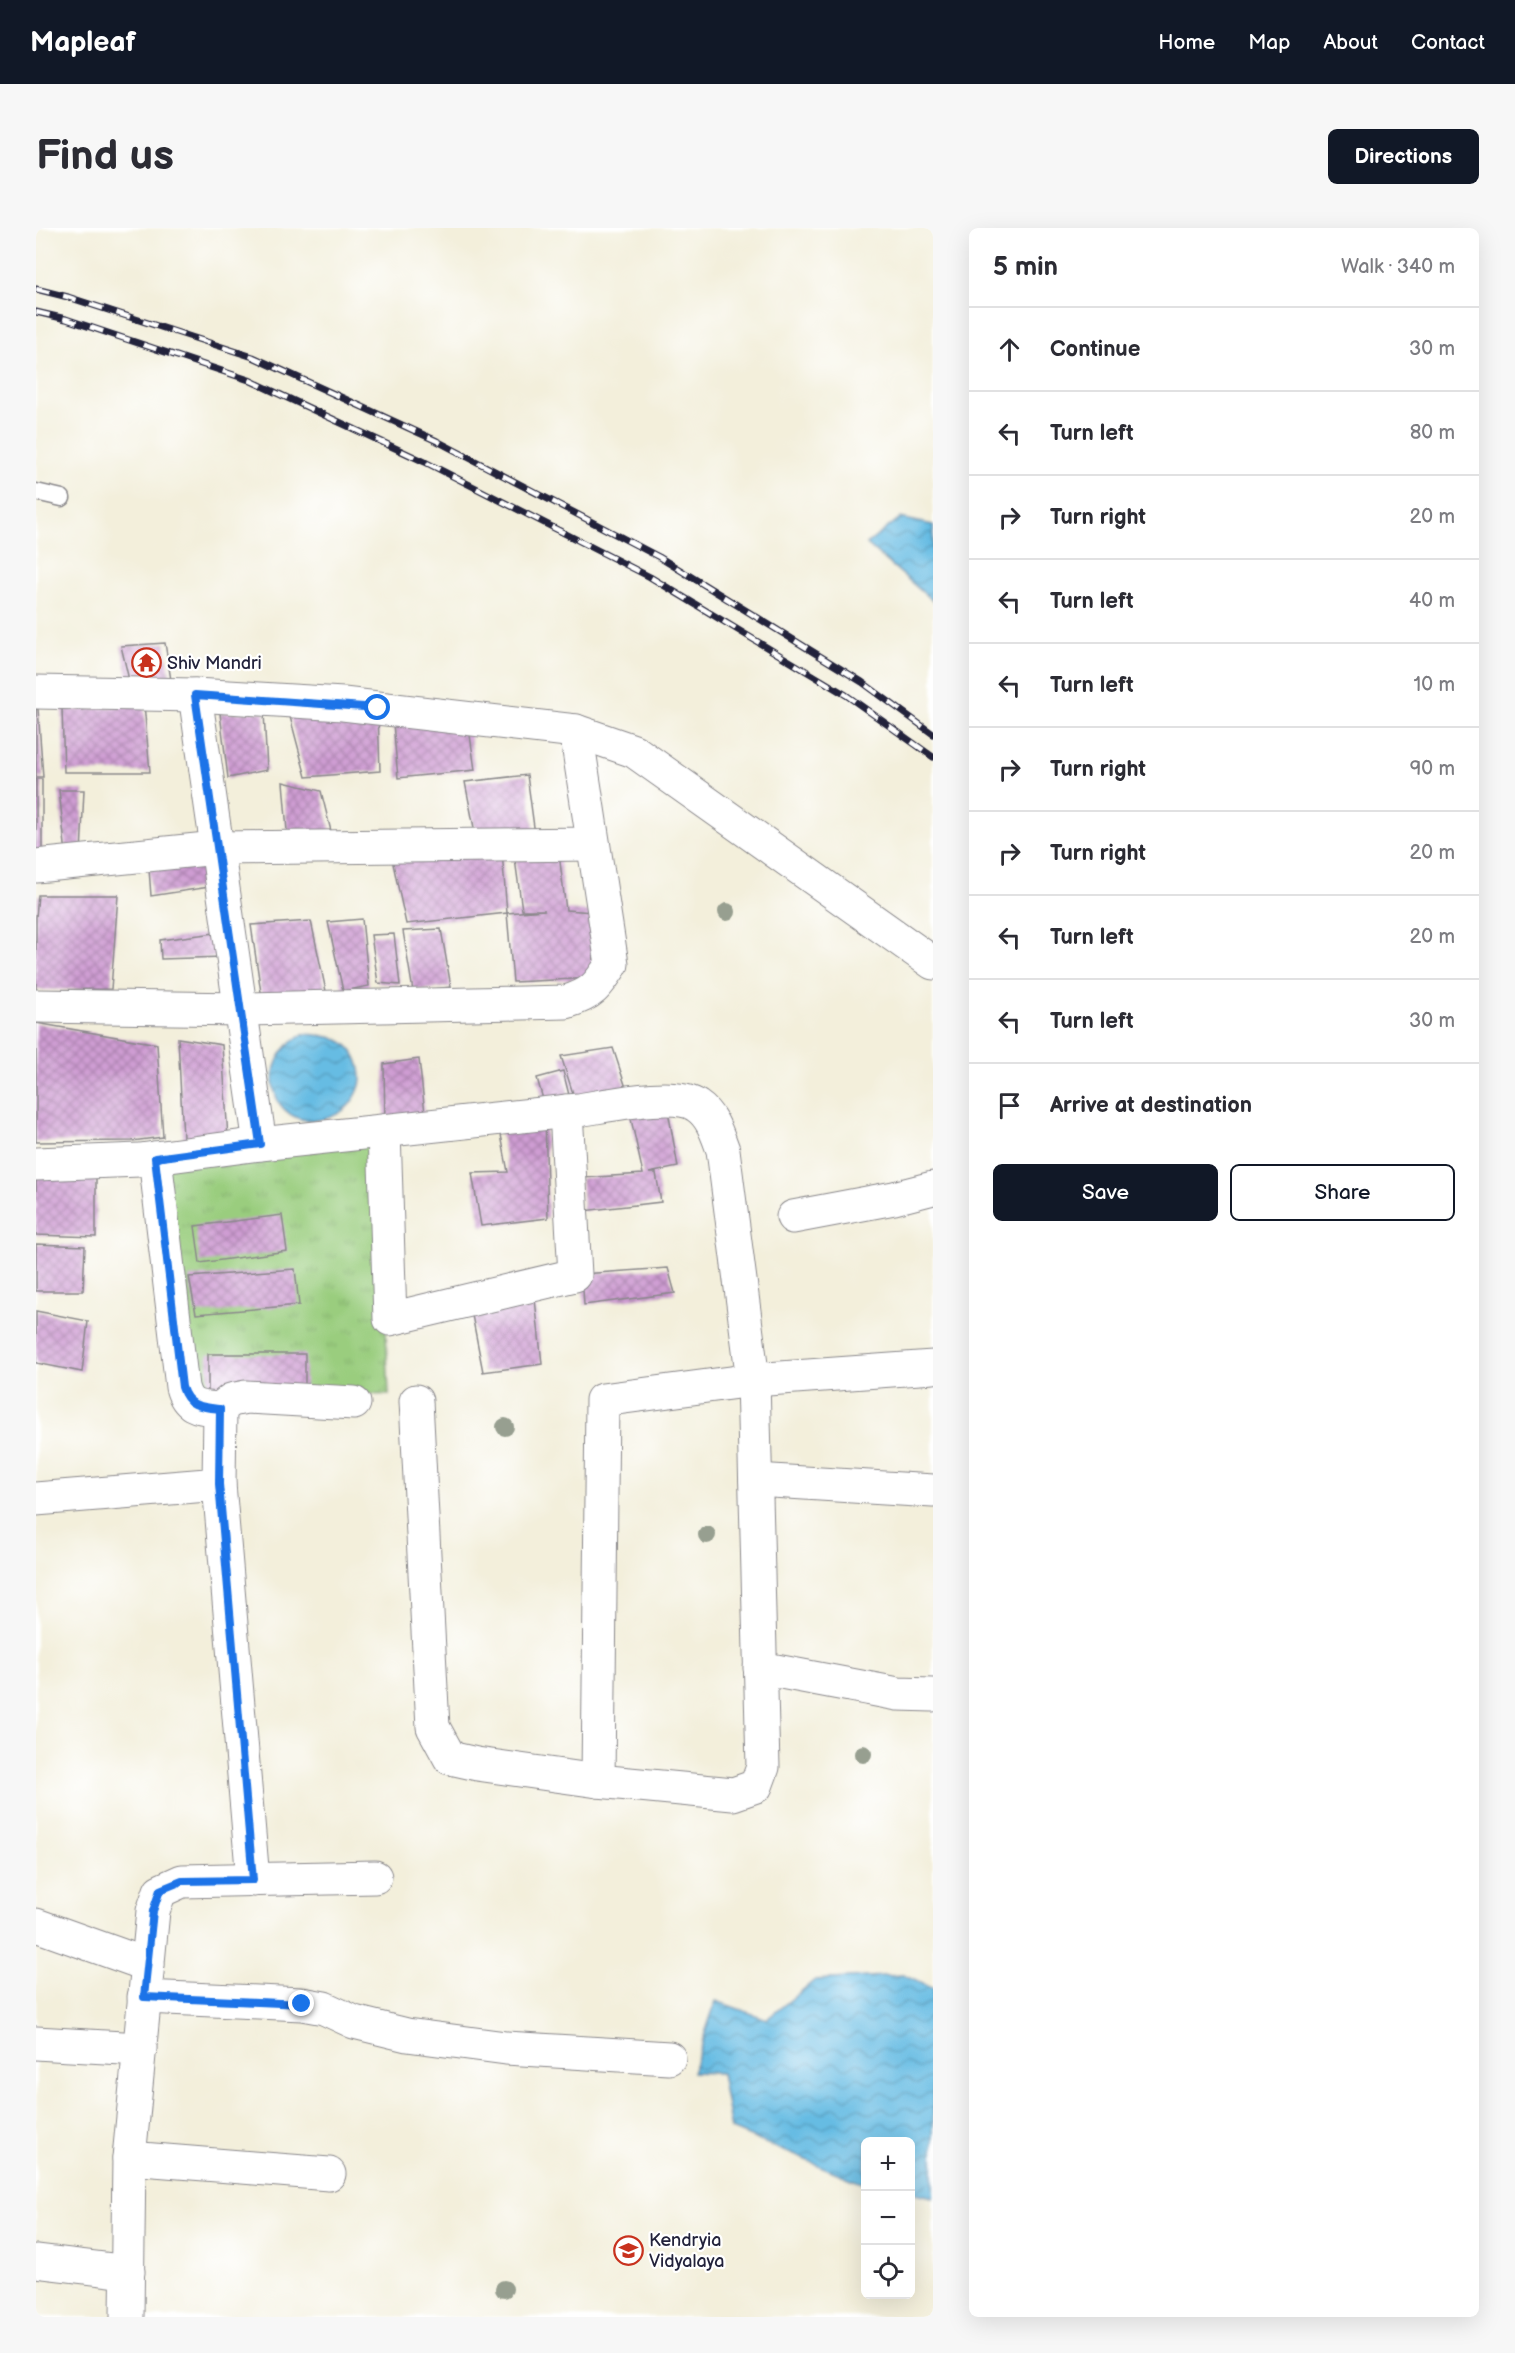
<!DOCTYPE html>
<html lang="en">
<head>
<meta charset="utf-8">
<style>
	body { margin:0; font-family:"Balsamiq Sans",sans-serif; background:#f7f7f7; color:#2b2b33 }
	.controls { position:absolute; right:18px; bottom:18px; display:grid; overflow:hidden; border-radius:9px; box-shadow:0 6px 24px #0002 }
	.controls button { width:54px; height:54px; display:grid; place-items:center; padding:0; border:0; border-bottom:2px solid #e1e1e2; background:#fff; color:#2b2b33; font:30px sans-serif }
	.stop { position:absolute; width:18px; height:18px; margin:-14px; border:4px solid #1a73e8; border-radius:50%; background:#fff }
	.stop.end { background:#1a73e8; border-color:#fff; box-shadow:0 2px 6px #0008 }
	.list { margin:0; padding:0; list-style:none }
	h2 { display:flex; justify-content:space-between; align-items:center; height:78px; margin:0; padding:0 24px; font-size:26px }
	h2 small { font-size:20px; font-weight:400; color:#7c7c81 }
	.list li { display:grid; grid-template-columns:39px 1fr auto; gap:18px; align-items:center; box-sizing:border-box; height:84px; padding:0 24px; border-top:2px solid #e1e1e2 }
	.list b { display:block; font-size:22px; white-space:nowrap }
	.list em { font-size:20px; font-style:normal; color:#7c7c81 }
	.actions { display:flex; gap:12px; padding:18px 24px }
	.actions a { flex:1; padding:14px 0; border:2px solid #111827; border-radius:9px; text-align:center; font-size:21px; color:#111827 }
	.actions .main { background:#111827; color:#fff }
	.icon { flex:none; width:33px; height:33px; fill:none; stroke:currentColor; stroke-width:2; stroke-linecap:round; stroke-linejoin:round }
	.map { position:relative; flex:none; width:897px; height:2089px; overflow:hidden; border-radius:9px }
	header { display:flex; align-items:center; gap:36px; box-sizing:border-box; height:84px; padding:0 30px; background:#111827; color:#fff }
	header strong { font-size:28px }
	nav { display:flex; gap:33px; margin-inline-start:auto; font-size:21px }
	.intro { display:flex; align-items:center; justify-content:space-between; box-sizing:border-box; height:144px; padding:0 36px }
	h1 { margin:0; font-size:42px }
	.button { padding:15px 27px; border-radius:9px; background:#111827; color:#fff; font-size:21px; font-weight:700 }
	main { display:flex; gap:36px; padding:0 36px }
	aside { flex:1; background:#fff; border-radius:9px; box-shadow:0 6px 24px #0002 }
	.map>svg:first-child { display:block }
	.grass { fill:url(#grass-tufts); stroke:#5e785c; stroke-width:1.5 }
	.water { fill:url(#water-waves); stroke:#446f8f; stroke-width:1.5 }
	.building { fill:url(#building-cross-hatch) }
	.lines { fill:none; stroke-linecap:round; stroke-linejoin:round }
	.lane-casing { stroke:#8a888b; stroke-width:19 }
	.street-casing { stroke:#8a888b; stroke-width:35 }
	.lane { stroke:#fff; stroke-width:16 }
	.street { stroke:#fff; stroke-width:33 }
	.rail-casing { stroke:#22223b; stroke-width:7 }
	.rail { stroke:#fff; stroke-width:4.5; stroke-dasharray:14; stroke-linecap:butt }
	.tree { fill:#979f90 }
	.route { stroke:#1a73e8; stroke-width:8 }
	.labels { text-anchor:middle; dominant-baseline:central; stroke-width:4.5; stroke-linejoin:round; paint-order:stroke }
	.poi-label { font-size:18px; fill:#22223b; stroke:#fff; text-anchor:start }
</style>
</head>
<body>
<header>
<strong>Mapleaf</strong>
<nav><a>Home</a><a>Map</a><a>About</a><a>Contact</a></nav>
</header>
<div class="intro"><h1>Find us</h1><a class="button">Directions</a></div>
<main>
<div class="map">
<svg width="897" height="2089" viewBox="0 0 897 2089">
	<defs>
		<pattern id="grass-tufts" width="24" height="20" patternUnits="userSpaceOnUse" patternTransform="scale(1.5)"><rect width="24" height="20" fill="#9acd7e"/><path d="M3 7l-1-3M5 7V3M7 7l1-3M15 17l-1-3M17 17v-4M19 17l1-3" fill="none" stroke="#84b06e"/></pattern>
		<pattern id="water-waves" width="16" height="10" patternUnits="userSpaceOnUse" patternTransform="scale(1.5)"><rect width="16" height="10" fill="#66bce3"/><path d="M0 5q4-4 8 0t8 0" fill="none" stroke="#5498b9"/></pattern>
		<pattern id="building-cross-hatch" width="8" height="8" patternUnits="userSpaceOnUse" patternTransform="scale(1.5)"><rect width="8" height="8" fill="#cf9dd3"/><path d="M0 0l8 8M0 8l8-8" fill="none" stroke="#a880ac"/></pattern>
	</defs>
	<rect width="100%" height="100%" fill="#fff"/>
	<filter id="ink" filterUnits="userSpaceOnUse"><feTurbulence type="fractalNoise" baseFrequency=".0167" numOctaves="2"/><feDisplacementMap in="SourceGraphic" scale="12" xChannelSelector="R" yChannelSelector="G"/><feConvolveMatrix kernelMatrix="1 2 1 2 8 2 1 2 1" color-interpolation-filters="sRGB"/></filter>
	<filter id="wash" filterUnits="userSpaceOnUse"><feTurbulence type="fractalNoise" baseFrequency=".008" numOctaves="4" result="noise"/><feDisplacementMap in="SourceGraphic" scale="24" xChannelSelector="R" yChannelSelector="G"/><feGaussianBlur stdDeviation="1.35" result="paint"/><feColorMatrix in="noise" values="0 0 0 0 0 0 0 0 0 0 0 0 0 0 0 0 0 1.4 0 .05"/><feComposite in="paint" operator="in"/></filter>
	<g filter="url(#wash)">
		<rect width="100%" height="100%" fill="#f3efdb"/>
		<polygon class="grass" points="341,913 353,1167 222,1162 154,1171 129,936"/>
		<g class="water">
			<polygon points="864,290 897,297 897,373 831,316"/>
			<path d="M268 806C293 807 315 810 323 837 326 848 326 856 320 867 313 881 302 887 288 891 233 903 217 831 268 806Z"/>
			<polygon points="867,1747 897,1761 897,1969 875,1964 874,1914 830,1914 829,1955 823,1954 695,1901 685,1845 656,1844 680,1773 731,1791 779,1752"/>
		</g>
		<g id="blocks">
			<g class="building">
				<polygon points="129,415 135,452 93,452 85,418"/>
				<polygon points="108,476 114,544 28,544 26,480 42,482"/>
				<polygon points="0,481 2,481 7,549 0,549"/>
				<polygon points="228,484 231,542 192,550 184,485"/>
				<polygon points="356,484 432,493 439,542 362,550"/>
				<polygon points="253,485 342,485 344,543 270,549"/>
				<polygon points="491,547 500,614 441,615 429,554"/>
				<polygon points="0,551 6,551 6,635 0,636"/>
				<polygon points="247,554 285,563 298,615 252,615"/>
				<polygon points="23,562 48,562 45,626 30,626"/>
				<polygon points="466,624 471,685 370,696 356,631"/>
				<polygon points="523,626 530,682 557,684 558,750 477,754 471,685 509,682 486,682 479,631"/>
				<polygon points="172,637 173,659 115,668 113,641"/>
				<polygon points="2,667 82,667 75,761 0,762 0,689"/>
				<polygon points="326,691 333,758 307,763 292,694"/>
				<polygon points="275,693 290,763 226,771 215,697"/>
				<polygon points="405,701 415,759 377,763 367,703"/>
				<polygon points="179,705 187,729 125,731 124,712"/>
				<polygon points="358,706 364,757 342,755 335,707"/>
				<polygon points="0,795 121,816 127,909 96,913 0,914"/>
				<polygon points="142,810 186,817 192,910 147,910"/>
				<polygon points="577,820 592,866 540,875 525,828"/>
				<polygon points="383,831 390,894 349,898 348,836"/>
				<polygon points="527,843 535,875 510,882 501,850"/>
				<polygon points="631,877 642,939 613,945 620,945 625,974 547,983 545,950 607,946 593,882"/>
				<polygon points="509,891 512,990 445,998 436,945 472,944 463,896"/>
				<polygon points="0,946 60,948 60,1009 0,1007"/>
				<polygon points="246,987 251,1023 164,1035 159,998"/>
				<polygon points="0,1016 49,1018 47,1063 0,1063"/>
				<polygon points="632,1040 639,1065 548,1077 546,1046"/>
				<polygon points="259,1041 263,1077 160,1086 153,1049"/>
				<polygon points="499,1071 506,1136 447,1144 436,1087"/>
				<polygon points="0,1083 52,1093 46,1144 0,1135"/>
				<polygon points="172,1126 269,1126 269,1164 172,1165"/>
			</g>
		</g>
	</g>
	<g filter="url(#ink)">
		<use href="#blocks" fill-opacity="0" stroke="#8a888b" stroke-width="1.5"/>
		<g class="lines">
			<defs>
				<polyline id="lane" points="0,264 26,270"/>
				<g id="street">
					<polyline points="0,464 159,467 307,476 540,503 598,523 897,735"/>
					<polyline points="159,467 224,916"/>
					<polyline points="0,638 181,620 557,616"/>
					<path d="M0 778 206 781 530 774C556 766 561 759 576 736L540 503"/>
					<polyline points="348,903 354,1091 539,1047 530,883"/>
					<path d="M119 930 146 1159C152 1181 163 1179 184 1181"/>
					<path d="M0 936 104 932 224 916 542 882C570 878 639 862 661 878 676 888 681 906 687 922L717 1152 727 1539 720 1558 697 1566 562 1553 441 1536 414 1530 397 1499 380 1173"/>
					<polyline points="757,989 858,970 897,960"/>
					<polyline points="720,1252 897,1263"/>
					<polyline points="183,1256 217,1652"/>
					<polyline points="0,1271 183,1256 184,1181 195,1172 210,1169 318,1175"/>
					<polyline points="724,1440 862,1466 897,1467"/>
					<polyline points="562,1553 566,1172 717,1152 897,1139"/>
					<polyline points="0,1697 112,1737"/>
					<polyline points="108,1769 266,1776 288,1780 318,1794 371,1807 470,1820 633,1830"/>
					<polyline points="0,1815 104,1821"/>
					<polyline points="93,1930 293,1946"/>
					<polyline points="0,2033 92,2044"/>
					<polyline points="91,2089 93,1930 117,1683 124,1663 146,1653 339,1649"/>
				</g>
			</defs>
			<use href="#lane" class="lane-casing"/>
			<use href="#street" class="street-casing"/>
			<use href="#lane" class="lane"/>
			<use href="#street" class="street"/>
			<defs>
				<g id="rail">
					<polyline points="0,61 32,69 217,129 401,213 623,329 826,454 897,506"/>
					<polyline points="0,84 30,91 213,152 389,234 614,349 810,467 897,529"/>
				</g>
			</defs>
			<use href="#rail" class="rail-casing"/>
			<use href="#rail" class="rail"/>
		</g>
		<g class="tree">
			<circle cx="691" cy="684" r="9"/>
			<circle cx="469" cy="1199" r="9"/>
			<circle cx="671" cy="1307" r="9"/>
			<circle cx="827" cy="1526" r="9"/>
			<circle cx="468" cy="2061" r="9"/>
		</g>
	</g>
	<g class="lines" filter="url(#ink)">
		<path class="route" d="M266 1776 108 1769 117 1683 124 1662 146 1653 217 1652 183 1256 184 1181C165 1179 152 1179 146 1159L119 930 224 916 159 467 342 480"/>
	</g>
	<defs>
		<symbol id="temple-ring" viewBox="-11 -11 22 22"><circle r="9.5" fill="#fff" stroke="#c8321e" stroke-width="1.5"/><path d="M0-6L5-2H3V0L6.5 2.5H4V6H1.5V3h-3V6H-4V2.5H-6.5L-3 0V-2H-5Z" fill="#c8321e"/></symbol>
		<symbol id="school-ring" viewBox="-11 -11 22 22"><circle r="9.5" fill="#fff" stroke="#c8321e" stroke-width="1.5"/><path d="M0-5L7-2L0 1L-7-2ZM-4 1L0 2.5L4 1V4Q0 6-4 4Z" fill="#c8321e"/></symbol>
	</defs>
	<g fill-rule="evenodd">
		<use href="#temple-ring" x="94" y="418" width="33" height="33"/>
		<use href="#school-ring" x="576" y="2006" width="33" height="33"/>
	</g>
	<g class="labels">
		<g class="poi-label">
			<text x="131" y="435">Shiv Mandri</text>
			<text x="613" y="2012">Kendryia<tspan x="613" dy="21">Vidyalaya</tspan></text>
		</g>
	</g>
</svg>
<div class="controls">
<button>+</button>
<button>−</button>
<button><svg class="icon" aria-label="locate" viewBox="0 0 24 24"><circle cx="12" cy="12" r="6"/><path d="M12 2v4M12 18v4M2 12h4M18 12h4"/></svg></button>
</div>
<div class="stop" style="left:342px;top:480px"></div>
<div class="stop end" style="left:266px;top:1776px"></div>
</div>
<aside>
<h2>5 min<small>Walk · 340 m</small></h2>
<ul class="list">
<li><svg class="icon" aria-label="ahead" viewBox="0 0 24 24"><path d="M12 20V5M6 11l6-6 6 6"/></svg><div><b>Continue</b></div><em>30 m</em></li>
<li><svg class="icon" aria-label="left" viewBox="0 0 24 24"><path d="M17 20v-9H6M10 6l-5 5 5 5"/></svg><div><b>Turn left</b></div><em>80 m</em></li>
<li><svg class="icon" aria-label="right" viewBox="0 0 24 24"><path d="M7 20v-9h11M14 6l5 5-5 5"/></svg><div><b>Turn right</b></div><em>20 m</em></li>
<li><svg class="icon" aria-label="left" viewBox="0 0 24 24"><path d="M17 20v-9H6M10 6l-5 5 5 5"/></svg><div><b>Turn left</b></div><em>40 m</em></li>
<li><svg class="icon" aria-label="left" viewBox="0 0 24 24"><path d="M17 20v-9H6M10 6l-5 5 5 5"/></svg><div><b>Turn left</b></div><em>10 m</em></li>
<li><svg class="icon" aria-label="right" viewBox="0 0 24 24"><path d="M7 20v-9h11M14 6l5 5-5 5"/></svg><div><b>Turn right</b></div><em>90 m</em></li>
<li><svg class="icon" aria-label="right" viewBox="0 0 24 24"><path d="M7 20v-9h11M14 6l5 5-5 5"/></svg><div><b>Turn right</b></div><em>20 m</em></li>
<li><svg class="icon" aria-label="left" viewBox="0 0 24 24"><path d="M17 20v-9H6M10 6l-5 5 5 5"/></svg><div><b>Turn left</b></div><em>20 m</em></li>
<li><svg class="icon" aria-label="left" viewBox="0 0 24 24"><path d="M17 20v-9H6M10 6l-5 5 5 5"/></svg><div><b>Turn left</b></div><em>30 m</em></li>
<li><svg class="icon" aria-label="arrive" viewBox="0 0 24 24"><path d="M6 21V4h12l-3 4 3 4H6"/></svg><div><b>Arrive at destination</b></div></li>
</ul>
<div class="actions"><a class="main">Save</a><a>Share</a></div>
</aside>
</main>
</body>
</html>
